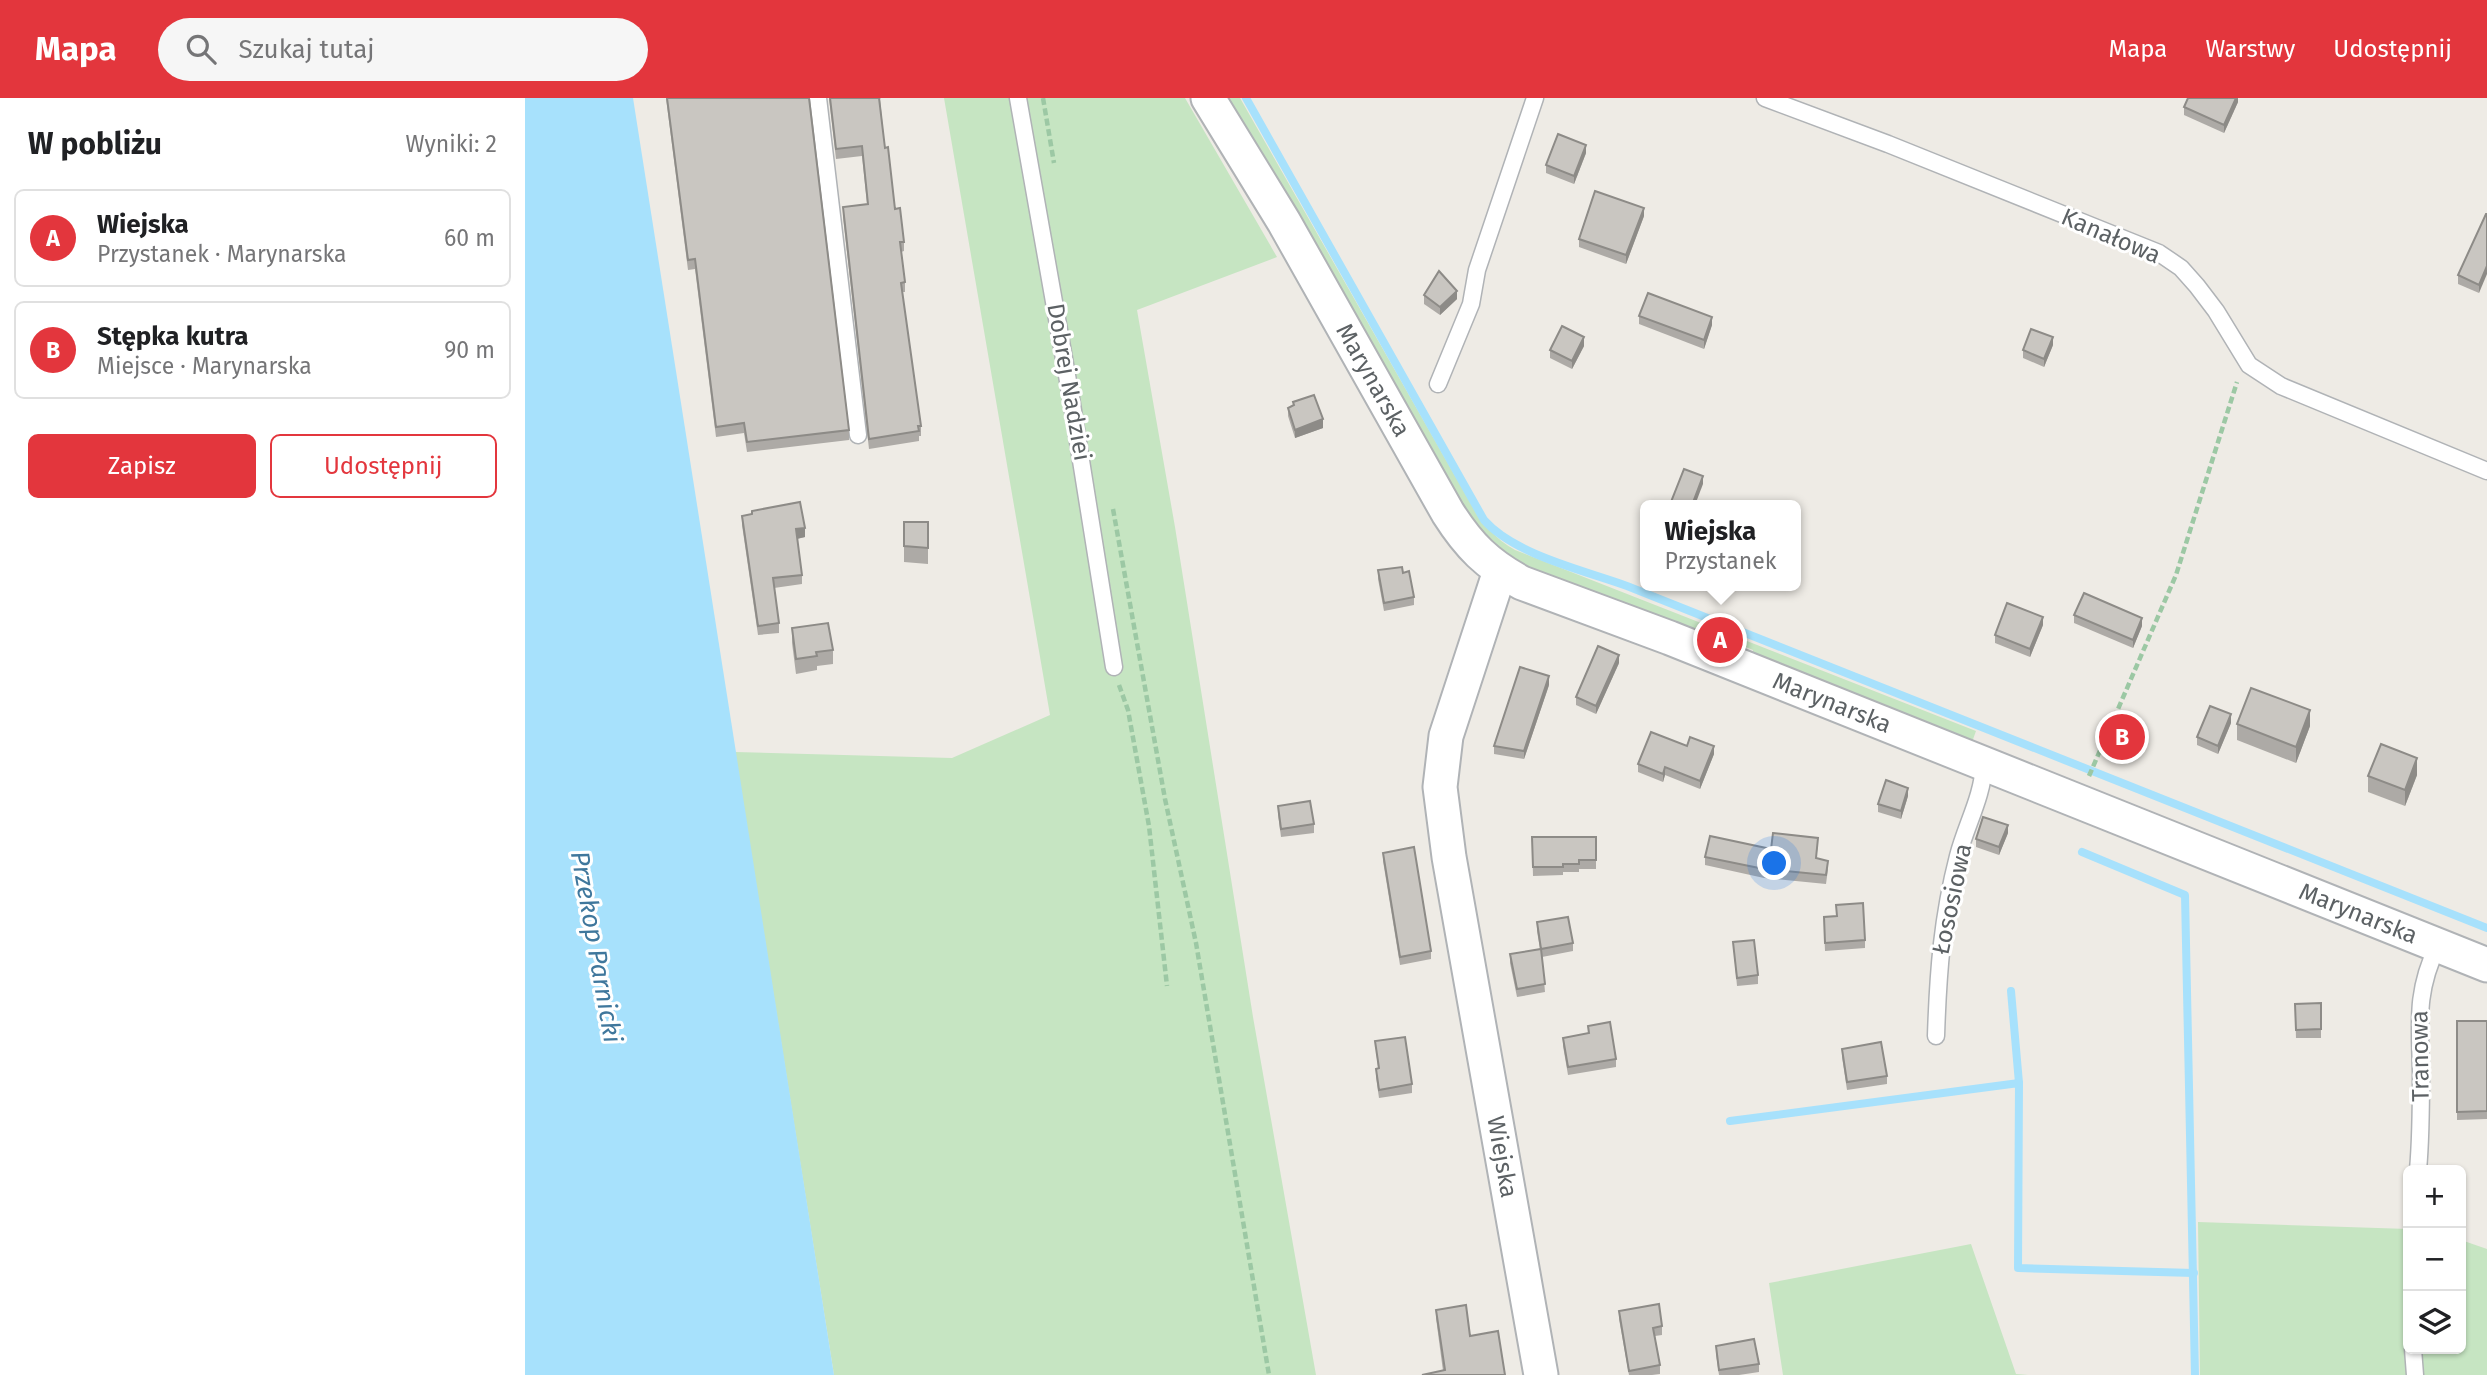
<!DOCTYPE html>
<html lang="pl">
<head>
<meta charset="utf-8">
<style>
	body { margin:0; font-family:"Fira Sans",sans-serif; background:#f6f6f6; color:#202124 }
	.controls { position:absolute; right:21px; bottom:21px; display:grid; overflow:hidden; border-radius:10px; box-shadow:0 2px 5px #0004 }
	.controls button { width:63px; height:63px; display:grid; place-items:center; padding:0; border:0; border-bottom:2px solid #e0e0e0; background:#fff; color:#202124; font:35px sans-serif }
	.you { position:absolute; left:1250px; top:766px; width:24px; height:24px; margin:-18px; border:5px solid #fff; border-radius:50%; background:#1a73e8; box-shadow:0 0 0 10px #1a73e833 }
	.badge { display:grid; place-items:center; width:46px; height:46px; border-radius:50%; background:#e3363d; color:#fff; font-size:23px; font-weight:700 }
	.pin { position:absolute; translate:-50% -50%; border:4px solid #fff; box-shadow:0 2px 7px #0006 }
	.popup { position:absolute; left:1115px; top:402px; width:161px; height:91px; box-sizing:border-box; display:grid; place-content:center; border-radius:10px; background:#fff; filter:drop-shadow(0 2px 5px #0005); font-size:23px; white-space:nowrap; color:#757577 }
	.popup b { font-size:26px; color:#202124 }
	.popup::after { content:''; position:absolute; left:50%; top:100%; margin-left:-14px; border:14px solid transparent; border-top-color:#fff }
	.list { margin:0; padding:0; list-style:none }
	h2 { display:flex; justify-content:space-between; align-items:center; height:91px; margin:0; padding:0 28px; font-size:30px }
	h2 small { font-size:23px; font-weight:400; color:#757577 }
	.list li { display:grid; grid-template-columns:46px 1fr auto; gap:21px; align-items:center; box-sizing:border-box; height:98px; margin:0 14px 14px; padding:0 14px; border:2px solid #e0e0e0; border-radius:10px }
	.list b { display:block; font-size:26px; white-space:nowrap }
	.list p { margin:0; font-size:23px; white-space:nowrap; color:#757577 }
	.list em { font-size:23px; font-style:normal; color:#757577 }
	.actions { display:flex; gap:14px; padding:21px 28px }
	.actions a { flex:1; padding:16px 0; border:2px solid #e3363d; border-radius:10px; text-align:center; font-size:24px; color:#e3363d }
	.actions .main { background:#e3363d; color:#fff }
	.icon { flex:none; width:38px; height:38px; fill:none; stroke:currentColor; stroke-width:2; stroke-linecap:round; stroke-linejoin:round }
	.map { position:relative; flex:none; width:1962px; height:1277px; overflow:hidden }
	header { display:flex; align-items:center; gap:42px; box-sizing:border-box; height:98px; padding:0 35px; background:#e3363d; color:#fff }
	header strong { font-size:33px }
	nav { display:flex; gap:38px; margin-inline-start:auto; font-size:24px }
	.search { width:490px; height:63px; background:#f6f6f6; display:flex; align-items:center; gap:18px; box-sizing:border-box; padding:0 24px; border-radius:38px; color:#757577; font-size:26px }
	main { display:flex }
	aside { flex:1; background:#fff }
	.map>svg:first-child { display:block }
	.green { fill:#c6e5c2 }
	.water { fill:#a7e1fc }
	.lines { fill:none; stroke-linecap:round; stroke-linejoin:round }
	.stream { stroke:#a7e1fc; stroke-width:8 }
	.lane-casing { stroke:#b0b3b6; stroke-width:19 }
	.street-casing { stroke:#b0b3b6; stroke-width:37 }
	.path { stroke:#9cc8a4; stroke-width:4.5; stroke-dasharray:7 3.5; stroke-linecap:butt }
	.lane { stroke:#fff; stroke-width:16 }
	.street { stroke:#fff; stroke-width:33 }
	.wall { fill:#adaaa6 }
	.shaded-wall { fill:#8d8b87 }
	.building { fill:#c9c6c1; stroke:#8d8b87; stroke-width:2 }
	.labels { text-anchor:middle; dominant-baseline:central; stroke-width:6; stroke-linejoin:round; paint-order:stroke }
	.street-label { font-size:24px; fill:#5c6164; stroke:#fff }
	.water-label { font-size:26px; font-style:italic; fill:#3f779c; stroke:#fff }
</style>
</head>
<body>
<header>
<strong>Mapa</strong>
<div class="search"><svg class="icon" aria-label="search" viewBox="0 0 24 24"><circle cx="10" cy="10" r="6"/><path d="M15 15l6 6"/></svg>Szukaj tutaj</div>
<nav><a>Mapa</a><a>Warstwy</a><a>Udostępnij</a></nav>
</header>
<main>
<aside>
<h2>W pobliżu<small>Wyniki: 2</small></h2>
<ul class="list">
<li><span class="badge">A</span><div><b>Wiejska</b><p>Przystanek · Marynarska</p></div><em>60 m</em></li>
<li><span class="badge">B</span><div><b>Stępka kutra</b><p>Miejsce · Marynarska</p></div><em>90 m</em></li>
</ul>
<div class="actions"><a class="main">Zapisz</a><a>Udostępnij</a></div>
</aside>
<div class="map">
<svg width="1962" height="1277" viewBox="0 0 1962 1277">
	<rect width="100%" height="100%" fill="#eeebe5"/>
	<g class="green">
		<polygon points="419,0 660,0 752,159 612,212 650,429 728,919 791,1277 309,1277 210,654 427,660 525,617"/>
		<path d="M698 0H715L929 376C947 406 958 434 990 452L1451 633 1446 647 1227 558 1228 552 1172 529 1169 535 1069 497 983 460 953 433Z"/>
		<polygon points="1673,1124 1883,1131 1883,1251 1936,1251 1936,1142 1962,1151 1962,1277 1675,1277"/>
		<polygon points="1446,1146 1491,1276 1503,1277 1258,1277 1244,1185"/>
	</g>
	<polygon class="water" points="0,0 108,0 309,1277 0,1277"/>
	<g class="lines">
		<g class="stream">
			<path d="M721 0 959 422C990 457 1058 472 1102 488L1962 830"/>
			<polyline points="1557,754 1660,797 1670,1277"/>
			<polyline points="1486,893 1494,985"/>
			<polyline points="1205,1023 1494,985 1493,1170 1669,1175"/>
		</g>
		<defs>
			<g id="lane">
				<polyline points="293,0 333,337"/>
				<polyline points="493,0 546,300 589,569"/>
				<polyline points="1240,0 1363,46 1634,155 1656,170 1672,188 1691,213 1724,267 1756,288 1962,373"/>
				<polyline points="913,286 946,206 952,172 1010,0"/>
				<path d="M1411 938C1413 875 1417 820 1433 758 1441 727 1458 698 1459 666"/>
				<path d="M1893 1072C1896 1040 1896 1007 1896 975 1895 925 1890 894 1913 847"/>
				<polyline points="1888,1251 1890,1277"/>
			</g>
			<g id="street">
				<path id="s1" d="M683 0 759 124 923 415C944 448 962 466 997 485L1145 540 1962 867"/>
				<path id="s2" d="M975 473 921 638 915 689 924 759 1016 1277"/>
			</g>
		</defs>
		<use href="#lane" class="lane-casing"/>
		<use href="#street" class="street-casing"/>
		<g class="path">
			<polyline points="518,0 529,65"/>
			<polyline points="588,411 640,701 671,845 744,1277"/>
			<polyline points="594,587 603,612 624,728 642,888"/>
			<polyline points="1564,678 1651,477 1712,284"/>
		</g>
		<use href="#lane" class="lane"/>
		<use href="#street" class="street"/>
	</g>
	<g class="wall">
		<polygon points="141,0 284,0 324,332 324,342 222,354 219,335 191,339 170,171 163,172"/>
		<polygon points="304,0 356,0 355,1 360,50 370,111 379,144 379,153 376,154 380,184 380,194 377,194 396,328 396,338 394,338 394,343 344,351 318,119 318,109 342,106 337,58 311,61"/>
		<polygon points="1713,0 1713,4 1699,35 1659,17 1659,9"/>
		<polygon points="1061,55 1049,86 1021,75 1021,67"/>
		<polygon points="1961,116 1954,195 1933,186 1933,177"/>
		<polygon points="1119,118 1101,166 1054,149 1054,141"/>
		<polygon points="899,197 932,201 915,217 899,206"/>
		<polygon points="1114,218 1187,227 1179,251 1114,226"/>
		<polygon points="1528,247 1519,269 1498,260 1498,252"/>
		<polygon points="1059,248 1047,271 1025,260 1025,252"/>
		<polygon points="768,304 798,330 770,340 763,318 763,310 768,308"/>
		<polygon points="217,418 280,439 272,441 277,477 277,486 249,490 254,525 254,535 233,537 217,427"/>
		<polygon points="403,424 403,466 379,464 379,448"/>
		<polygon points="853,472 878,475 889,499 889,507 859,513 853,481"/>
		<polygon points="1549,517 1617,528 1608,550 1549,525"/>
		<polygon points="1518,527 1505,559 1470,545 1470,537"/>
		<polygon points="267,530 308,552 308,566 292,568 292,572 271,576 267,545"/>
		<polygon points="1094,565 1071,616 1051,607 1051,599"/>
		<polygon points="1024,587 999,661 969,656 969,648"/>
		<polygon points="1706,625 1693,656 1672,647 1672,639"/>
		<polygon points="1712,626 1785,628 1771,665 1712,642"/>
		<polygon points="1162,648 1189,656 1175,691 1140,677 1138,684 1113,674 1113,666"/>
		<polygon points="1892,677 1880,708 1843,694 1843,678"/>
		<polygon points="1383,698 1376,721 1353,714 1353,706"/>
		<polygon points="753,708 789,726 789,735 756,739 753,716"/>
		<polygon points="1483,735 1474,757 1451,749 1451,741"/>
		<polygon points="1007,739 1071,739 1071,771 1054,771 1054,774 1038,774 1038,777 1008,778"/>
		<polygon points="1293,748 1291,760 1303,771 1301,786 1239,780 1180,767 1180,759 1246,751"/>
		<polygon points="858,755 906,853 906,861 875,867 858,763"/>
		<polygon points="1311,807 1340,842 1340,850 1300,853 1299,827 1312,818"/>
		<polygon points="1012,824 1048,845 1048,853 1017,859 1020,894 992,899 985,865 985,856 1015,851 1012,833"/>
		<polygon points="1208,844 1233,877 1233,886 1212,888"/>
		<polygon points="1796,905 1796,940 1771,940 1770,906"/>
		<polygon points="1932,923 1962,923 1962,1021 1932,1022"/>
		<polygon points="1063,928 1091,961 1091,969 1043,977 1038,948 1038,940 1063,936"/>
		<polygon points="850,943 887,986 887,995 854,1000 851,979 851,971 853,970"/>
		<polygon points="1317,951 1362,978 1362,986 1322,992 1317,959"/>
		<polygon points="911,1212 945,1238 980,1277 918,1273 911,1220"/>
		<polygon points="1094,1213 1137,1228 1137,1237 1130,1238 1135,1267 1135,1276 1127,1277 1104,1277 1094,1221"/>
		<polygon points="1191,1248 1234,1266 1234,1274 1214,1277 1194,1277 1191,1256"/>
	</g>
	<g class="shaded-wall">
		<polygon points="1711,0 1713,0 1713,4 1699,35 1699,27"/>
		<polygon points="1061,47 1061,55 1049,86 1049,78"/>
		<polygon points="1119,110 1119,118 1101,166 1101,157"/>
		<polygon points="1962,168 1962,176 1954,195 1954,187"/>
		<polygon points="932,193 932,201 915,217 915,209"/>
		<polygon points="1187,219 1187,227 1179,251 1179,242"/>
		<polygon points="1059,239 1059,248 1047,271 1047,263"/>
		<polygon points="1528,239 1528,247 1519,269 1519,261"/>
		<polygon points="798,321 798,330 770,340 770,332"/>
		<polygon points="1178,378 1178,386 1170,407 1167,407"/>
		<polygon points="280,430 280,439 271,441 271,431"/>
		<polygon points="1518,519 1518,527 1505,559 1505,551"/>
		<polygon points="1617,520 1617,528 1608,550 1608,542"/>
		<polygon points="1094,557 1094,565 1071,616 1071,608"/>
		<polygon points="1024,578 1024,587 999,661 999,653"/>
		<polygon points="1785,612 1785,628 1771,665 1771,649"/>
		<polygon points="1706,616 1706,625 1693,656 1693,648"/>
		<polygon points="1189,648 1189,656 1175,691 1175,683"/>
		<polygon points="1892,660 1892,677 1880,708 1880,692"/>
		<polygon points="1140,669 1140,677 1138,684 1138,676"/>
		<polygon points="1383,690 1383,698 1376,721 1376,713"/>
		<polygon points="1483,727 1483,735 1474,757 1474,749"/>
	</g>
	<g class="building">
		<polygon points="142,0 284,0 324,332 222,344 219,325 191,329 170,161 163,162"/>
		<polygon points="305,0 354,0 360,50 363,49 370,111 375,110 379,144 375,144 380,184 376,185 396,328 393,328 394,333 344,341 318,109 343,106 337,48 311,51"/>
		<polygon points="1663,0 1711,0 1699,27 1659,9"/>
		<polygon points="1033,36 1061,47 1049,78 1021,67"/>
		<polygon points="1070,93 1119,110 1101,157 1054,141"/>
		<polygon points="1961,116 1962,116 1962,168 1954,187 1933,177"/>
		<polygon points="914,173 932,193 915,209 899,197"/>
		<polygon points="1123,195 1187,219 1179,242 1114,218"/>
		<polygon points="1037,228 1059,239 1047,263 1025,252"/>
		<polygon points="1506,231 1528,239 1519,261 1498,252"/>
		<polygon points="789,297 798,321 770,332 763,310 769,307 768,304"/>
		<polygon points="1159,371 1178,378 1167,407 1154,407 1146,404"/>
		<polygon points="275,404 280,430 271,431 277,477 248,480 254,525 233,528 217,418 227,416 227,413"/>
		<polygon points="379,424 403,424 403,450 379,448"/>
		<polygon points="877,469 878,475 884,473 889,499 859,505 853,472"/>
		<polygon points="1559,495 1617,520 1608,542 1549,517"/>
		<polygon points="1482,505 1518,519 1505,551 1470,537"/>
		<polygon points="303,525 308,552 291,554 292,558 271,561 267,530"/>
		<polygon points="1073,548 1094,557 1071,608 1051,599"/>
		<polygon points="995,569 1024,578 999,653 969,648"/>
		<polygon points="1726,590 1785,612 1771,649 1712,626"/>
		<polygon points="1685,608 1706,616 1693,648 1672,639"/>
		<polygon points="1126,634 1162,648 1165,639 1189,648 1175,683 1140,669 1138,676 1113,666"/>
		<polygon points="1856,646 1892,660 1880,692 1843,678"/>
		<polygon points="1361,682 1383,690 1376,713 1353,706"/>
		<polygon points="785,703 789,726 756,731 753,708"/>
		<polygon points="1458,719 1483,727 1474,749 1451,741"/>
		<polygon points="1248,735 1293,740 1291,760 1303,763 1301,777 1239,771 1180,759 1185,738 1246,751"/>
		<polygon points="1007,739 1071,739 1071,762 1054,762 1054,766 1038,766 1038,769 1008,769"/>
		<polygon points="889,749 906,853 875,859 858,755"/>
		<polygon points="1338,805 1340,842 1300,845 1299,819 1312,818 1311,807"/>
		<polygon points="1043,819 1048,845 1016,851 1012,824"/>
		<polygon points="1229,842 1233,877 1212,880 1208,844"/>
		<polygon points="1016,851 1020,886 992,891 985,856"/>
		<polygon points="1796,905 1796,931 1771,932 1770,906"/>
		<polygon points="1932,923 1962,923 1962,1013 1932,1014"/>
		<polygon points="1085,924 1091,961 1043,969 1038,940 1064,935 1063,928"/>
		<polygon points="880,939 887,986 854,992 851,971 854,970 850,943"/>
		<polygon points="1356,944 1362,978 1322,984 1317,951"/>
		<polygon points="1134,1206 1137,1228 1128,1230 1135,1267 1104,1273 1094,1213"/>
		<polygon points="941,1207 945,1238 973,1233 980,1277 897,1277 920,1272 911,1212"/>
		<polygon points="1229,1241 1234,1266 1194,1272 1191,1248"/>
	</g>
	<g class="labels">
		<g class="street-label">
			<text transform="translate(1586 138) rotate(23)">Kanałowa</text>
			<text stroke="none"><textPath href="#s1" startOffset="327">Marynarska</textPath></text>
			<text transform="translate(544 284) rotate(80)">Dobrej Nadziei</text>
			<text stroke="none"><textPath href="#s1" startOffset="915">Marynarska</textPath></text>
			<text transform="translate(1427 801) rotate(-78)">Łososiowa</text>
			<text stroke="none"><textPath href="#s1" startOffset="1482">Marynarska</textPath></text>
			<text transform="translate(1895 958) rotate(-91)">Tranowa</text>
			<text stroke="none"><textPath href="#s2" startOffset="600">Wiejska</textPath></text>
		</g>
		<g class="water-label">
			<text transform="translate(71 849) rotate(80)">Przekop Parnicki</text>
		</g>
	</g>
</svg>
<div class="controls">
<button>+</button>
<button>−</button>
<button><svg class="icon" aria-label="layers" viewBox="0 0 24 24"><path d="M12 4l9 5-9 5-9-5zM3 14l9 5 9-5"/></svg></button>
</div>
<div class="you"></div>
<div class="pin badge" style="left:1195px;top:542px">A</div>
<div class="popup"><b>Wiejska</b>Przystanek</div>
<div class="pin badge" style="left:1597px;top:639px">B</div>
</div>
</main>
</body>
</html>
